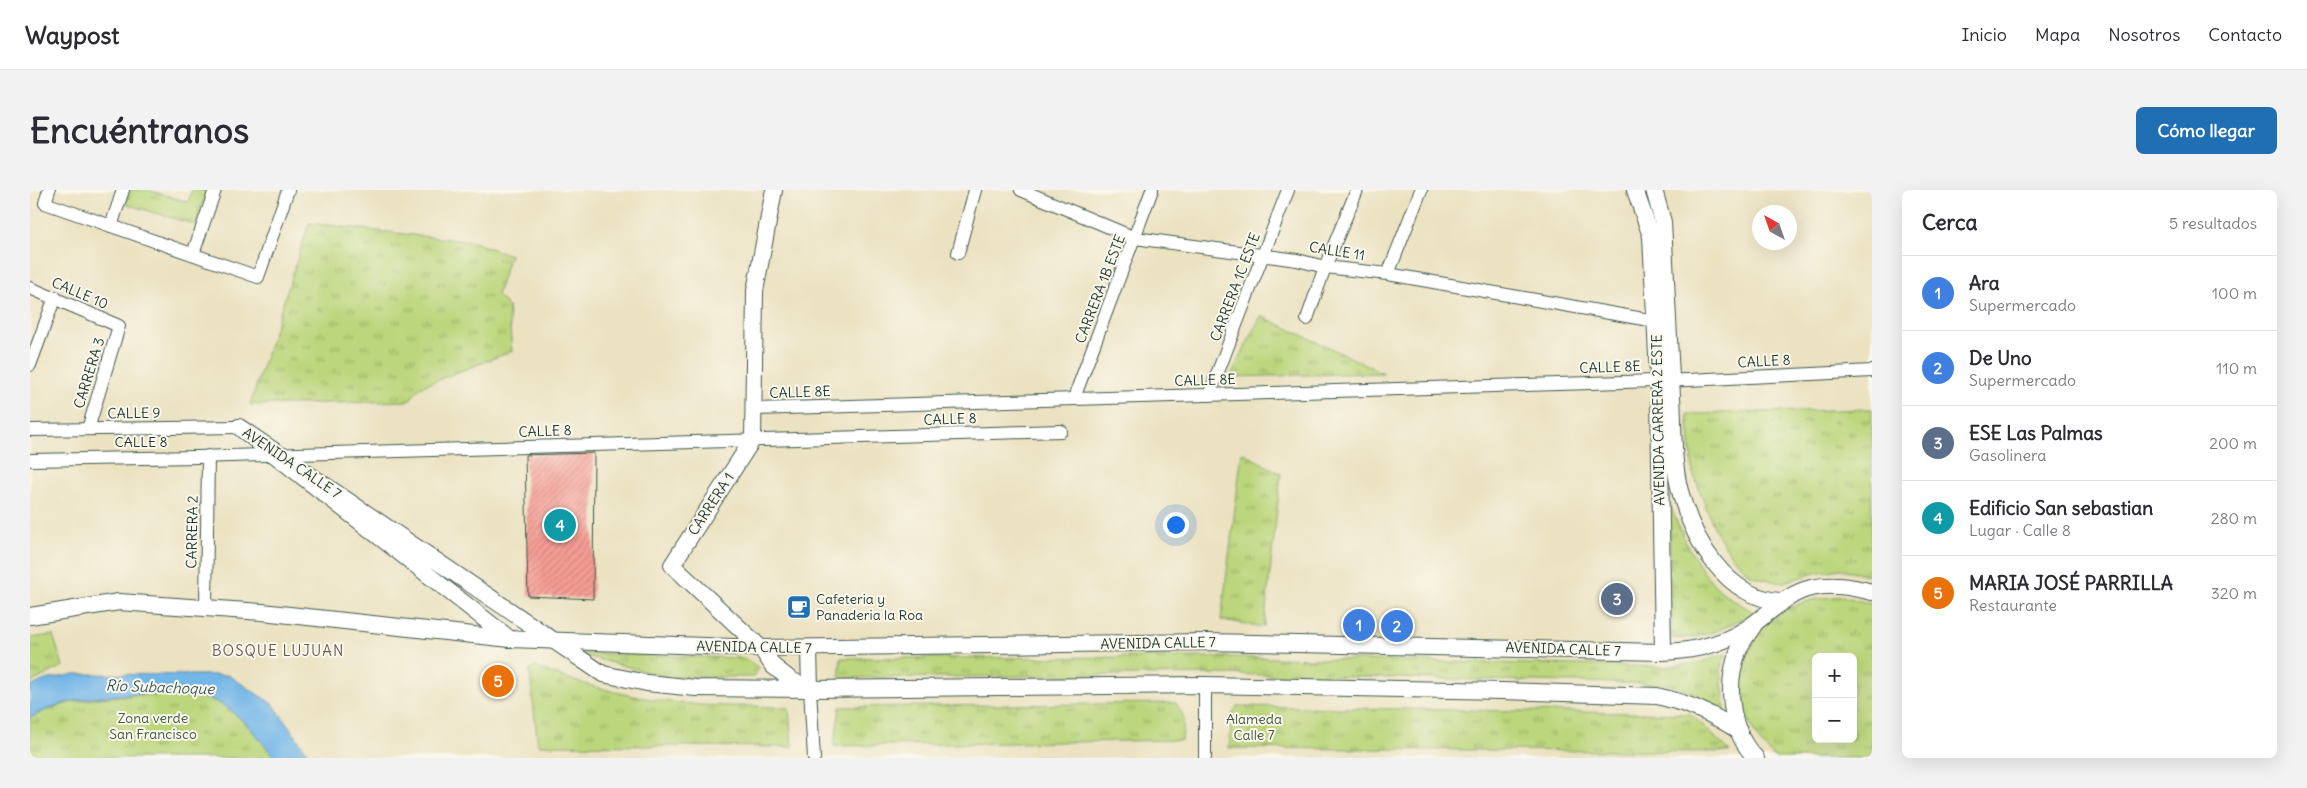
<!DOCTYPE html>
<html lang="es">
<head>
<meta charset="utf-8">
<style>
	body { margin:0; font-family:Delius,sans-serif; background:#f2f2f3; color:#2b2b33 }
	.controls { position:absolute; right:15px; bottom:15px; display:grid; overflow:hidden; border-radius:8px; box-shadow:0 5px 20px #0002 }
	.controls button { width:45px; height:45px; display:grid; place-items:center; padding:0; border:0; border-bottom:1px solid #e1e1e2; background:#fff; color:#2b2b33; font:25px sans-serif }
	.compass { position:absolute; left:1722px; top:15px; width:45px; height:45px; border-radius:50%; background:#fff; box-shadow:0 5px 20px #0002; rotate:320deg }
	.you { position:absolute; left:1145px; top:334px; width:18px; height:18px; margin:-12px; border:4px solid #fff; border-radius:50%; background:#1a73e8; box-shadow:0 0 0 8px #1a73e833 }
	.badge { display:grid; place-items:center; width:32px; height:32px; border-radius:50%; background:#1f6fb2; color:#fff; font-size:16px; font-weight:700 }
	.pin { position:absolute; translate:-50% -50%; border:2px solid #fff; box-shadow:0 1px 5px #0006 }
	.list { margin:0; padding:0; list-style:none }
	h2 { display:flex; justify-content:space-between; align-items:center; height:65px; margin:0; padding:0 20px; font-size:21px }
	h2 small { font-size:16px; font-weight:400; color:#7c7c81 }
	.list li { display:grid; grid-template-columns:32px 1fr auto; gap:15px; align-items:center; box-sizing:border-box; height:75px; padding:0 20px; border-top:1px solid #e1e1e2 }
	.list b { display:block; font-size:19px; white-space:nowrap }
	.list p { margin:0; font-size:16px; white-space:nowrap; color:#7c7c81 }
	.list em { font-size:16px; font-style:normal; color:#7c7c81 }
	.map { position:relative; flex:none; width:1842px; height:568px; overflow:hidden; border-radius:8px }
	header { display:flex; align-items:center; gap:30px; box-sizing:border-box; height:70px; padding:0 25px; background:#fff; border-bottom:1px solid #e1e1e2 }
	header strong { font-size:24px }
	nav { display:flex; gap:28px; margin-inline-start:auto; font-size:18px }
	.intro { display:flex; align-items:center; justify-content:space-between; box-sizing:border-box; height:120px; padding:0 30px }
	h1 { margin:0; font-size:35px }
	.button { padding:12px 22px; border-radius:8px; background:#1f6fb2; color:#fff; font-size:18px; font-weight:700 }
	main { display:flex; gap:30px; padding:0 30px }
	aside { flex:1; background:#fff; border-radius:8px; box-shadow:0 5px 20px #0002 }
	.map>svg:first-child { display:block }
	.grass { fill:url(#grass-tufts); stroke:#6d8a58; fill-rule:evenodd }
	.water { fill:#73b6e8; stroke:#497a8e }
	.building { fill:url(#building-hatch) }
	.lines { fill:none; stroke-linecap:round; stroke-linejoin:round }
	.street-casing { stroke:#3e5649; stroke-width:14 }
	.secondary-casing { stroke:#3e5649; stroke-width:18 }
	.street { stroke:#fff; stroke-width:12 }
	.secondary { stroke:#fff; stroke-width:16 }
	.labels { text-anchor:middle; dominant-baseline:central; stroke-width:4; stroke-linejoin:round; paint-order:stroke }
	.street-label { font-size:14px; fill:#1f3d34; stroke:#fbf7ec }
	.poi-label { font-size:14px; fill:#1f3d34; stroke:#fbf7ec; text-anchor:start }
	.park-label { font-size:14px; fill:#3e5c42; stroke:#fbf7ec }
	.neighbourhood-label { font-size:15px; letter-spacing:1px; fill:#6b5f56; stroke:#fbf7ec }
	.water-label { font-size:15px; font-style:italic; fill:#345b61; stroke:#fbf7ec }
</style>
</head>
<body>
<header>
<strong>Waypost</strong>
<nav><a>Inicio</a><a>Mapa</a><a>Nosotros</a><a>Contacto</a></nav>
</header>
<div class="intro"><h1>Encuéntranos</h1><a class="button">Cómo llegar</a></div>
<main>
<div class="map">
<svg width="1842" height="568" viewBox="0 0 1842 568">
	<defs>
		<pattern id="grass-tufts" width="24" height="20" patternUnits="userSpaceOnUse" patternTransform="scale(1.25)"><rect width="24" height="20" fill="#bbd67c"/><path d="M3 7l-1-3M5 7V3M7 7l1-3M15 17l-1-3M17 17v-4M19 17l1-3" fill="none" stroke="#97af66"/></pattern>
		<pattern id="building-hatch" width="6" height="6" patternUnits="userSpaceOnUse" patternTransform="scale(1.25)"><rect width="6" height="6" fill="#f79d94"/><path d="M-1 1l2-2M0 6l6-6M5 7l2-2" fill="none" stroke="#c7817a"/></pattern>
	</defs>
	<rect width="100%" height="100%" fill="#fbf7ec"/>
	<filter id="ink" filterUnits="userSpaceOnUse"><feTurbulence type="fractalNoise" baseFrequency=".02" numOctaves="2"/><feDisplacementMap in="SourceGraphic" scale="10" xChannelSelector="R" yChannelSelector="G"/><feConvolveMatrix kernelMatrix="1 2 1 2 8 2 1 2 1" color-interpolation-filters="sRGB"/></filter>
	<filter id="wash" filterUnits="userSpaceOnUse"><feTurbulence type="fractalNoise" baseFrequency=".0096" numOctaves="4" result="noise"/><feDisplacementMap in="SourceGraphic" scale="20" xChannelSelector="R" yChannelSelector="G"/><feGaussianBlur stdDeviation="1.12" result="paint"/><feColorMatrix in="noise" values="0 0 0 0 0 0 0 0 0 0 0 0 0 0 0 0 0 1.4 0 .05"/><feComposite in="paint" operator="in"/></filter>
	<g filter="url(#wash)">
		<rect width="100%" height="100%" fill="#ebe2c1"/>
		<g class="grass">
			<polygon points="100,0 118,0 158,12 162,0 177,0 166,35 95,14"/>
			<polygon points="279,33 443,52 480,65 467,105 478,116 482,161 390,197 379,211 220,215"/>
			<polygon points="1231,126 1354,183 1200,187"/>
			<polygon points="1842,219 1842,386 1811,379 1789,382 1750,393 1720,385 1701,365 1685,340 1674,312 1663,283 1657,224"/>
			<polygon points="1212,262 1251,284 1234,437 1191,430"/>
			<path d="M1639 313C1653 347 1668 386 1700 408 1707 413 1716 417 1724 422 1697 437 1673 450 1642 448Z"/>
			<path d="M1812 406 1842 414V568H1745C1700 529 1701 454 1754 421 1772 410 1792 408 1812 406ZM1786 467H1823V549H1786Z"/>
			<polygon points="23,445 33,476 0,493 0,448"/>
			<polygon points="544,463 714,468 729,478 724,487 637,487"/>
			<polygon points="1696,464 1691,479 1695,520 1666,504 1636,494 1194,484 809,488 811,468 1196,467 1637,477 1667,473"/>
			<path d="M505 477C559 498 614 511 672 515 701 517 730 515 759 518L762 557 508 555 500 485V480Z"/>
			<path d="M104 505C123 505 143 503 162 505 199 508 224 542 245 568H0V528C32 510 68 508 104 505Z"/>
			<polygon points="1146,513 1154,528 1152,550 804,556 810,517"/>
			<polygon points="1207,516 1661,524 1700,562 1199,558 1202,525"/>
		</g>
		<path class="water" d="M45 484 198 485 244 515 276 561 278 568H245C229 548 213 527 191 514 161 497 65 504 32 514 21 517 10 522 0 528V497L15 490Z"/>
		<g id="blocks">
			<polygon class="building" points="564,263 563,409 498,406 495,265"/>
		</g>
	</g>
	<g filter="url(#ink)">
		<use href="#blocks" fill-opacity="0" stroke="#3e5649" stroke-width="1"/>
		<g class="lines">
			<defs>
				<g id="street">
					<polyline points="19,0 15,13 228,87 258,0"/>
					<polyline points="991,0 1105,48 1267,70 1295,77 1358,84 1625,131"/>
					<polyline points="81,36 93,0"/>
					<polyline points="928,63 945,0"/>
					<polyline points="163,64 185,0"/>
					<polyline points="1358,84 1391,0"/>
					<polyline points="0,98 89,136 58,239"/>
					<polyline points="1277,129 1295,77 1327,0"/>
					<polyline points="0,175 25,107"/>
					<polyline points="1179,205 1258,0"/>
					<polyline points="1044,208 1122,0"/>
					<polyline points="723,219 1658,190 1842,181"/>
					<polyline points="0,240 209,237"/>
					<polyline points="0,270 168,267 1031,241"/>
					<polyline points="176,418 178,266"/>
					<polyline points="780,499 784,568"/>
					<polyline points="1175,568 1175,495"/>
				</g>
				<g id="secondary">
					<polyline points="744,0 725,101 723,249 642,375 731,458 743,476 761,490 777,498"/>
					<polyline points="1605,0 1621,46 1629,205 1633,462"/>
					<path d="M1624 0 1633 32C1636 90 1639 149 1642 207 1644 237 1642 271 1650 301 1663 350 1696 408 1750 411"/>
					<path d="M0 426 89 412 232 422 480 449 731 458 1177 452 1633 462C1666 461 1699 453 1726 432 1744 419 1759 403 1781 398 1802 393 1822 397 1842 402"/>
					<path d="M1724 435C1719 443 1711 452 1708 462 1695 495 1700 543 1726 568"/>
					<path d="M480 449 209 237 573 484 617 493 666 498 780 499 1175 495 1472 501 1627 506C1658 513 1684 524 1710 542"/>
					<polyline points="779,459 780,499"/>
				</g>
			</defs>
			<use href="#street" class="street-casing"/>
			<use href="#secondary" class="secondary-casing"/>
			<use href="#street" class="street"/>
			<use href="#secondary" class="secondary"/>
		</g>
	</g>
	<defs>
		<symbol id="cafe-square" viewBox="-11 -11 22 22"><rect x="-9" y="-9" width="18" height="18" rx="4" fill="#1f6fb2" stroke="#fbf7ec"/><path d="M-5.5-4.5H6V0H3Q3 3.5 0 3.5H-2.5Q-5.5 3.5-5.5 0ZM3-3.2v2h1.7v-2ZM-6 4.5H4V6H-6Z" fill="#fff"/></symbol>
	</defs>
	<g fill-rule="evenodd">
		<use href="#cafe-square" x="755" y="403" width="28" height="28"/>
	</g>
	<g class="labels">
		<g class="street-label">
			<text transform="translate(1307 61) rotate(9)">CALLE 11</text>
			<text transform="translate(1205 97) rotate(-69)">CARRERA 1C ESTE</text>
			<text transform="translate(1070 99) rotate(-69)">CARRERA 1B ESTE</text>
			<text transform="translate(50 103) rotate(23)">CALLE 10</text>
			<text transform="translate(1734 171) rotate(-3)">CALLE 8</text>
			<text transform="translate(1580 177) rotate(-2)">CALLE 8E</text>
			<text transform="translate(59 183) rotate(-73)">CARRERA 3</text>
			<text transform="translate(1175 190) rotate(-2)">CALLE 8E</text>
			<text transform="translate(770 202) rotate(-2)">CALLE 8E</text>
			<text transform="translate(104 223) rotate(-1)">CALLE 9</text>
			<text transform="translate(920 229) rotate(-2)">CALLE 8</text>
			<text transform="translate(1628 230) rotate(-91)">AVENIDA CARRERA 2 ESTE</text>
			<text transform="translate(515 241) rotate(-2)">CALLE 8</text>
			<text x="111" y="252">CALLE 8</text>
			<text transform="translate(262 273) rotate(34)">AVENIDA CALLE 7</text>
			<text transform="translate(681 314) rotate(-57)">CARRERA 1</text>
			<text transform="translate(162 342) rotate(-89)">CARRERA 2</text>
			<text transform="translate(1128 453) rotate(-1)">AVENIDA CALLE 7</text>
			<text transform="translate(724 457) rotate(1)">AVENIDA CALLE 7</text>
			<text transform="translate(1533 459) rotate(2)">AVENIDA CALLE 7</text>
		</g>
		<g class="poi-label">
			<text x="786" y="409">Cafeteria y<tspan x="786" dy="16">Panaderia la Roa</tspan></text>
		</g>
		<g class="park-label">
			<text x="123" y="528">Zona verde<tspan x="123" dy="16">San Francisco</tspan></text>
			<text x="1224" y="529">Alameda<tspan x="1224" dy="16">Calle 7</tspan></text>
		</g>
		<g class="neighbourhood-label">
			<text x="248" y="460">BOSQUE LUJUAN</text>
		</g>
		<g class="water-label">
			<text transform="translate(130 497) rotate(2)">Río Subachoque</text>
		</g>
	</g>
</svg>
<div class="controls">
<button>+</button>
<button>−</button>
</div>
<svg class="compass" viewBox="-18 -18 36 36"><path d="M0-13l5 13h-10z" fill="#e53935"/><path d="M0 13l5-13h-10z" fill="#7c7c81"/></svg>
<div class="you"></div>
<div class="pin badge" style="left:1329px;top:435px;background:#3f7fe0">1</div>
<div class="pin badge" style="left:1367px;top:436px;background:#3f7fe0">2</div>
<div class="pin badge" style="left:1587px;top:409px;background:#5c6f8a">3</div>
<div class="pin badge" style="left:530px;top:335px;background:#0f9aa8">4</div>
<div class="pin badge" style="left:468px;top:491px;background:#e8710a">5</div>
</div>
<aside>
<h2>Cerca<small>5 resultados</small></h2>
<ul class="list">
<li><span class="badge" style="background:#3f7fe0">1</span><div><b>Ara</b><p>Supermercado</p></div><em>100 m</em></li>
<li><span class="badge" style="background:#3f7fe0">2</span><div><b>De Uno</b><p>Supermercado</p></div><em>110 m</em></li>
<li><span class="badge" style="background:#5c6f8a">3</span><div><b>ESE Las Palmas</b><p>Gasolinera</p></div><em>200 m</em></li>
<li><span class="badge" style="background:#0f9aa8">4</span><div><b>Edificio San sebastian</b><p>Lugar · Calle 8</p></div><em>280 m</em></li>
<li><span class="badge" style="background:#e8710a">5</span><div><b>MARIA JOSÉ PARRILLA</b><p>Restaurante</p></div><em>320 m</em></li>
</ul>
</aside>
</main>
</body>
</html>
